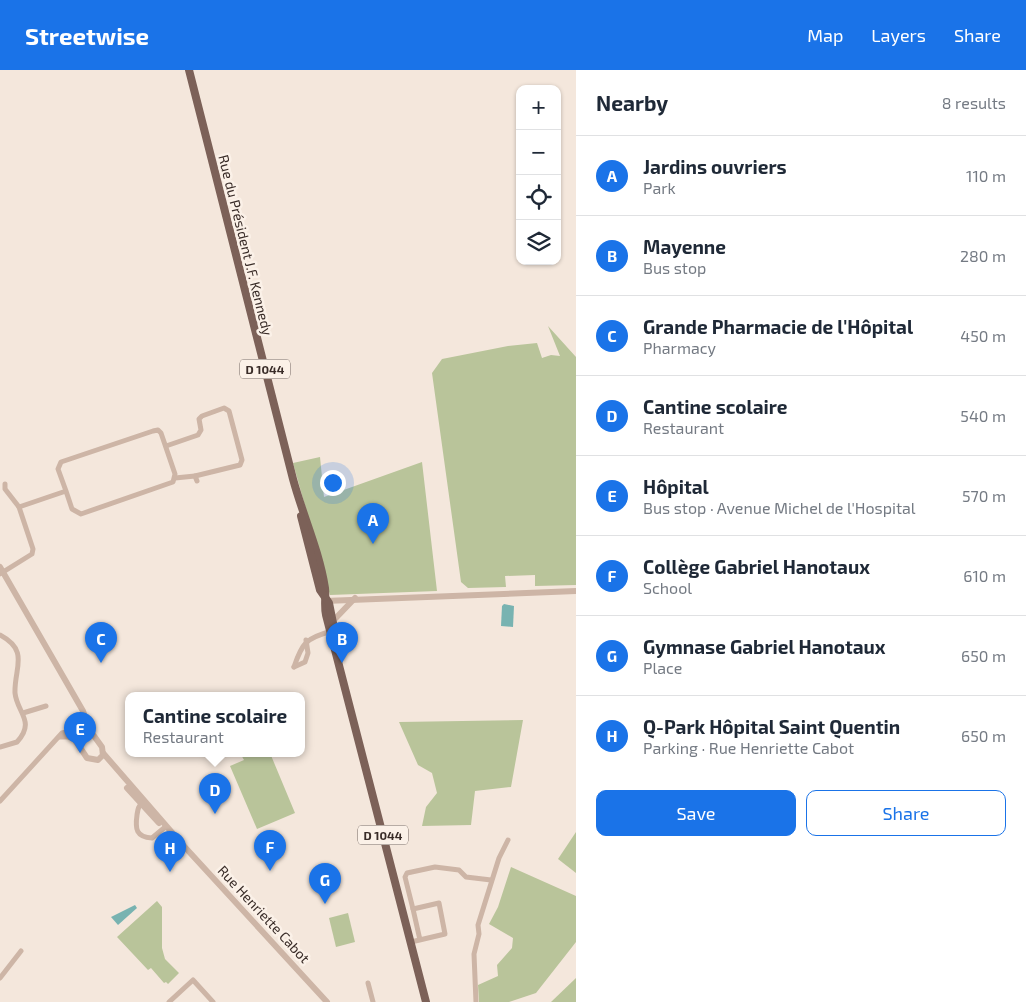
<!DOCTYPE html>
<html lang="en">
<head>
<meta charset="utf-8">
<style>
	body { margin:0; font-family:"Exo 2",sans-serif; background:#f6f6f7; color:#1f2937 }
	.controls { position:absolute; right:15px; top:15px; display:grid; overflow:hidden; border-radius:10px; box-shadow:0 1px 4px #0004 }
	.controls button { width:45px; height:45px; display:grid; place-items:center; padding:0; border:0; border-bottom:1px solid #e0e1e3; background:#fff; color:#1f2937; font:25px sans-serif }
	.you { position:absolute; left:332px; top:412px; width:18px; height:18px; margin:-12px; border:4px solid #fff; border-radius:50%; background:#1a73e8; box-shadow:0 0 0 8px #1a73e833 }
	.badge { display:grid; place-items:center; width:32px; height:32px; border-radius:50%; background:#1a73e8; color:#fff; font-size:16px; font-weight:700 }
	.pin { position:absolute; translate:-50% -41px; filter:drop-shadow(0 1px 2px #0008) }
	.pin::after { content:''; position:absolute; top:26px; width:18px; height:15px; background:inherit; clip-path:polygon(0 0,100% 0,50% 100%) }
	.popup { position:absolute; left:125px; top:622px; width:180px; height:65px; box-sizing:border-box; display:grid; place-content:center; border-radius:10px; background:#fff; filter:drop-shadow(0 1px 4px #0005); font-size:16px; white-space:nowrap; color:#747a83 }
	.popup b { font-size:19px; color:#1f2937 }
	.popup::after { content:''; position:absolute; left:50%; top:100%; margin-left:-10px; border:10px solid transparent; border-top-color:#fff }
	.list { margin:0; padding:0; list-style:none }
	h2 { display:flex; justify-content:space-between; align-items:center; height:65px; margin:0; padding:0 20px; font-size:21px }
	h2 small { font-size:16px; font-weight:400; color:#747a83 }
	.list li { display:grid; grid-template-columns:32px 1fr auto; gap:15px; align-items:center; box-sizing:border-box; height:80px; padding:0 20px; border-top:1px solid #e0e1e3 }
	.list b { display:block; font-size:19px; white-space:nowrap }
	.list p { margin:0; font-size:16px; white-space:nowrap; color:#747a83 }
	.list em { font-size:16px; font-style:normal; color:#747a83 }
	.actions { display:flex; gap:10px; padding:15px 20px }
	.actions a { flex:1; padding:11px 0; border:1px solid #1a73e8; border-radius:10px; text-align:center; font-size:18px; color:#1a73e8 }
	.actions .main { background:#1a73e8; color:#fff }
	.icon { flex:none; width:28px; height:28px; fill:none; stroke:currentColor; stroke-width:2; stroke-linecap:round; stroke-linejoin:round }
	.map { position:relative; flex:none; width:576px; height:932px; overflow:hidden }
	header { display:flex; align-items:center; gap:30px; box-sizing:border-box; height:70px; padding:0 25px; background:#1a73e8; color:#fff }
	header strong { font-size:24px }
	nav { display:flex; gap:28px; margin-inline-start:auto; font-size:18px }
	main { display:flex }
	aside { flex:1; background:#fff }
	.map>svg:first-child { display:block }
	.green { fill:#b9c49a }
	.water { fill:#78b3b1 }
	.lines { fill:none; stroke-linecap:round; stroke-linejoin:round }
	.minor { stroke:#cdb5a6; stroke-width:5 }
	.tertiary { stroke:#cdb5a6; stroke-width:6 }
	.primary { stroke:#7c6158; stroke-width:8 }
	.labels { text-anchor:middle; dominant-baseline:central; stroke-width:5; stroke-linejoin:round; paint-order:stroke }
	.shield { fill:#fbf1e8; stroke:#736762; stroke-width:1 }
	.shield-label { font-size:12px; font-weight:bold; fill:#392c28 }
	.street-label { font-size:14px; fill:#392c28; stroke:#fbf1e8 }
</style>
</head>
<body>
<header>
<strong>Streetwise</strong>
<nav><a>Map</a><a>Layers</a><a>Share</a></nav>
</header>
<main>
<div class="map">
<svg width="576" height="932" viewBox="0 0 576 932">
	<rect width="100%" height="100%" fill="#f4e7dc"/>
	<g class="green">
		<polygon points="548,256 576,287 576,515 535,516 535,505 505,506 506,517 468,518 461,512 432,303 442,289 508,276 537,273 542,288 551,285 560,286"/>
		<polygon points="320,387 324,427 422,392 437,521 330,525 293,393"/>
		<polygon points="523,650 511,717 475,721 471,755 422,756 426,737 437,723 432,703 418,695 399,652"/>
		<polygon points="240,683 270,683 295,743 257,759 230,696 244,690"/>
		<polygon points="576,762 576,803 558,789"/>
		<polygon points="511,797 576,826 576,872 536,923 509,932 479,932 478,915 498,906 497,895 512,878 513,868 489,854 498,837"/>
		<polygon points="157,831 162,837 162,878 165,889 179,903 168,914 166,912 164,913 151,898 148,900 117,867"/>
		<polygon points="348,843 355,872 336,877 329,848"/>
		<polygon points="576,908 576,932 551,932"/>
	</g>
	<g class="water">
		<polygon points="504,534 514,536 513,557 501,556 502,536"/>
		<polygon points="135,835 137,838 118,855 111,847"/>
	</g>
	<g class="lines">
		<g class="minor">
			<polyline points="166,376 198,365 201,360 199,349 202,346 224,338 229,341 242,390 240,395 195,406"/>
			<polyline points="175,408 195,406 197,411"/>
			<polyline points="5,414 5,419 19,437"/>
			<polyline points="0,504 32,484 33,479 19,437 66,421 58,399 61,392 153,361 158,360 161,363 175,404 173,412 81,444 72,439 66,421"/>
			<path d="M0 565C30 581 14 598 15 623 17 643 36 651 17 672L0 677"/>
			<path d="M294 597C302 573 306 568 332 561"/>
			<polyline points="294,597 305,592 308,583 306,570"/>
			<polyline points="23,643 46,636"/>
			<polyline points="59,667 68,667 75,670"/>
			<polyline points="0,731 62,663 78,659"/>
			<path d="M144 735 142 733C138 737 138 739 137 745 135 759 136 767 152 768L164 758"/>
			<polyline points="413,839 405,807 407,803 435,797 459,800 466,807 491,810"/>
			<polyline points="411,872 445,864 439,833 413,839 420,870"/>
			<polyline points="0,908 21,881"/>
			<polyline points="368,913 373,932"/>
			<polyline points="169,932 193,910 213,932"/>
			<polyline points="476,932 474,884 479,864 478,855 499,788 508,770"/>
		</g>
		<g class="tertiary">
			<polyline points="0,497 83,641 89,659 102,677 103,685 98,690 87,688 75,670 78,659 85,656 89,659"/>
			<polyline points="325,531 576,521"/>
			<polyline points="333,551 355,528"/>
			<polyline points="103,683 182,774 327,932"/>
			<polyline points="127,718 159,753"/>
		</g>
		<g class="primary">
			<path d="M189 0 293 409C303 446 319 480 325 518 326 527 324 536 326 545L426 932"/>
			<polyline points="301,446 320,520 329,533 335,563"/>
		</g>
	</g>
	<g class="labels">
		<g class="shield">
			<rect x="240" y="289.5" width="50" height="19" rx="4"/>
			<rect x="358" y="755.5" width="50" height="19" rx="4"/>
		</g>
		<g class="shield-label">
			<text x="265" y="299">D 1044</text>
			<text x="383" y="765">D 1044</text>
		</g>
		<g class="street-label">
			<text transform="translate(246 175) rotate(76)">Rue du Président J.F. Kennedy</text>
			<text transform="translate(264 844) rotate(47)">Rue Henriette Cabot</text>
		</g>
	</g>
</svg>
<div class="controls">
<button>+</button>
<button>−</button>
<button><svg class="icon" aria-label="locate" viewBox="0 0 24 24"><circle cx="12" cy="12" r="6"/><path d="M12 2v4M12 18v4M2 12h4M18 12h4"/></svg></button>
<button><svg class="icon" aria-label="layers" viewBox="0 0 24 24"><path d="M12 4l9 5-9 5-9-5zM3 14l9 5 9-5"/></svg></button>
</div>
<div class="you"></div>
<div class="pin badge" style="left:373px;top:474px">A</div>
<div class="pin badge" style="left:342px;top:593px">B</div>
<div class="pin badge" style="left:101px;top:593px">C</div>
<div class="pin badge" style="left:215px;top:744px">D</div>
<div class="popup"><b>Cantine scolaire</b>Restaurant</div>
<div class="pin badge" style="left:80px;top:683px">E</div>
<div class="pin badge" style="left:270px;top:801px">F</div>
<div class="pin badge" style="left:325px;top:834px">G</div>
<div class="pin badge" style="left:170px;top:802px">H</div>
</div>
<aside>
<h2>Nearby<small>8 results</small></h2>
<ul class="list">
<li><span class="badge">A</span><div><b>Jardins ouvriers</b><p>Park</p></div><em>110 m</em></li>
<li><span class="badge">B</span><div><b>Mayenne</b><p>Bus stop</p></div><em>280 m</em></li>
<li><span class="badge">C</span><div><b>Grande Pharmacie de l'Hôpital</b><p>Pharmacy</p></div><em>450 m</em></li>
<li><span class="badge">D</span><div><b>Cantine scolaire</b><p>Restaurant</p></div><em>540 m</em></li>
<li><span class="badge">E</span><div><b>Hôpital</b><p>Bus stop · Avenue Michel de l'Hospital</p></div><em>570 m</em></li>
<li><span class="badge">F</span><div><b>Collège Gabriel Hanotaux</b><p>School</p></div><em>610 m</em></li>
<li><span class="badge">G</span><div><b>Gymnase Gabriel Hanotaux</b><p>Place</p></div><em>650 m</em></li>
<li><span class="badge">H</span><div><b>Q-Park Hôpital Saint Quentin</b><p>Parking · Rue Henriette Cabot</p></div><em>650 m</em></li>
</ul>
<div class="actions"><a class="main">Save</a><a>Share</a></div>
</aside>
</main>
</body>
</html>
